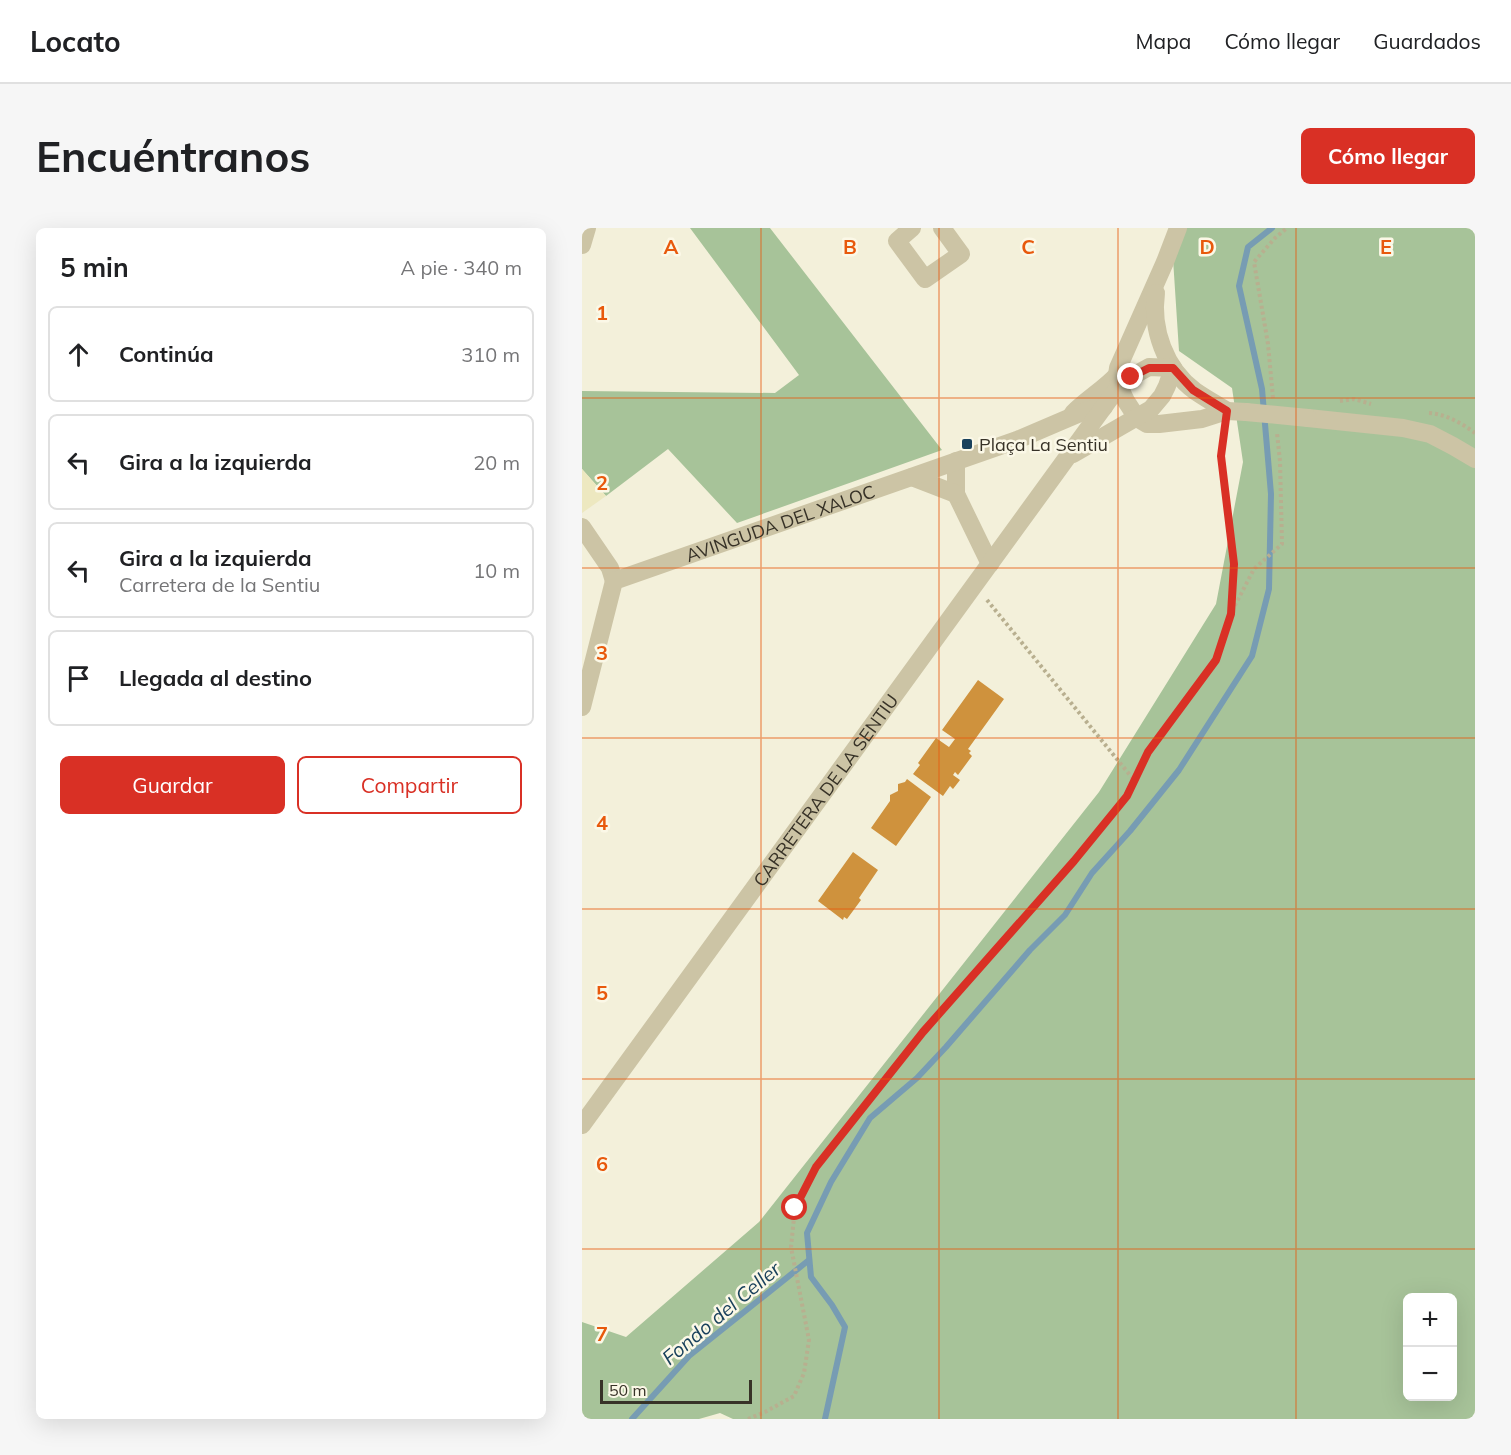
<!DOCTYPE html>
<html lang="es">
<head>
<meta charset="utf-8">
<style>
	body { margin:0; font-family:Mulish,sans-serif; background:#f6f6f6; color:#202124 }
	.controls { position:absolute; right:18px; bottom:18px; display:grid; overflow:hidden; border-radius:9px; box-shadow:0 6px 24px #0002 }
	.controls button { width:54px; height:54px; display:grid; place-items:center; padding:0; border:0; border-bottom:2px solid #e0e0e0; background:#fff; color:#202124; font:30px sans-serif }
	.scale { position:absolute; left:18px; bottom:15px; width:152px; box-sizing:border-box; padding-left:6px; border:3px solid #373227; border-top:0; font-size:16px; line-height:21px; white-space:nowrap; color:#373227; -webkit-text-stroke:4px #fbf8e7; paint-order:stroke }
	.stop { position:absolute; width:18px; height:18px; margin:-14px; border:4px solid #d93025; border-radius:50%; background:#fff }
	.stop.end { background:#d93025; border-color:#fff; box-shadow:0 2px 6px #0008 }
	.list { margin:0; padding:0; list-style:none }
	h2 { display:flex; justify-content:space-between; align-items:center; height:78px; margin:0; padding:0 24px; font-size:26px }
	h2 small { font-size:20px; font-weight:400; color:#757577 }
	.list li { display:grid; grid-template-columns:39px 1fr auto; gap:18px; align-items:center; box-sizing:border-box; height:96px; margin:0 12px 12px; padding:0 12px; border:2px solid #e0e0e0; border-radius:9px }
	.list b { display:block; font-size:22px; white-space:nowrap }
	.list p { margin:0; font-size:20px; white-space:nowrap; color:#757577 }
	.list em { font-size:20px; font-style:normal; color:#757577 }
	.actions { display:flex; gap:12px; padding:18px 24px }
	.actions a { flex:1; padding:14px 0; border:2px solid #d93025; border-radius:9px; text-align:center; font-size:21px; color:#d93025 }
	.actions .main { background:#d93025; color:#fff }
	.icon { flex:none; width:33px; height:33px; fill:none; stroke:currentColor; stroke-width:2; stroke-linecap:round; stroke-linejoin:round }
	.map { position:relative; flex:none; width:893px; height:1191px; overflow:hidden; border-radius:9px }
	header { display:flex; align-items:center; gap:36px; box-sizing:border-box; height:84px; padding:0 30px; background:#fff; border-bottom:2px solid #e0e0e0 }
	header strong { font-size:28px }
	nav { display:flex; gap:33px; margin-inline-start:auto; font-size:21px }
	.intro { display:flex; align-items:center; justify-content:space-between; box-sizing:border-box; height:144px; padding:0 36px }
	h1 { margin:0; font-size:42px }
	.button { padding:15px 27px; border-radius:9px; background:#d93025; color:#fff; font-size:21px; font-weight:700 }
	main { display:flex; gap:36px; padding:0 36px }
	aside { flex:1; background:#fff; border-radius:9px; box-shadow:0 6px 24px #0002 }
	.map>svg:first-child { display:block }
	.green { fill:#a7c399; fill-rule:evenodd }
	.plaza { fill:#ede8c0 }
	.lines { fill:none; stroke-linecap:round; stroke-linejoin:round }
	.stream { stroke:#779cb3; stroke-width:6 }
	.building { fill:#cf923d }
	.path { stroke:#b8af8f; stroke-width:4; stroke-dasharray:3 3; stroke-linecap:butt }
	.street { stroke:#ccc4a5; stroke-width:18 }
	.street-bridge { stroke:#ccc4a5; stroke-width:18 }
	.route { stroke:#d93025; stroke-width:8 }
	.grid { fill:none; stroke:#e8590c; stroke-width:1.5; stroke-opacity:0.55 }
	.poi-dot { fill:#19415c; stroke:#fbf8e7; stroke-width:2 }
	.labels { text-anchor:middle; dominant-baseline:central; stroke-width:5; stroke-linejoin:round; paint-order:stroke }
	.poi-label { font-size:18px; fill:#373227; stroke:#fbf8e7; text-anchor:start }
	.street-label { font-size:18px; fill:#373227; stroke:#fbf8e7 }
	.water-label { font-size:20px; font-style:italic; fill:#19415c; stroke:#fbf8e7 }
	.grid-label { font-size:20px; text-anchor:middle; font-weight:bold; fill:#e8590c; stroke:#fbf8e7; stroke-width:5; stroke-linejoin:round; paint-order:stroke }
</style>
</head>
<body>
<header>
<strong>Locato</strong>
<nav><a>Mapa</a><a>Cómo llegar</a><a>Guardados</a></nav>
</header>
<div class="intro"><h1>Encuéntranos</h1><a class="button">Cómo llegar</a></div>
<main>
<aside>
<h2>5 min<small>A pie · 340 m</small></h2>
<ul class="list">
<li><svg class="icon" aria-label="ahead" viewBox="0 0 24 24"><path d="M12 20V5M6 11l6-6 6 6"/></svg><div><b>Continúa</b></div><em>310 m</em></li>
<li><svg class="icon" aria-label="left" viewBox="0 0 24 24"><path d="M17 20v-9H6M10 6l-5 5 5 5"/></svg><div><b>Gira a la izquierda</b></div><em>20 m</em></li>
<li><svg class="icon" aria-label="left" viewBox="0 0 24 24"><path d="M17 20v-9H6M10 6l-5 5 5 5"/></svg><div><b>Gira a la izquierda</b><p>Carretera de la Sentiu</p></div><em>10 m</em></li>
<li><svg class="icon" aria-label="arrive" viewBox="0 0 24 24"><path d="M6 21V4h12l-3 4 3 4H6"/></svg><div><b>Llegada al destino</b></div></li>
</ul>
<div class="actions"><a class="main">Guardar</a><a>Compartir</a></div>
</aside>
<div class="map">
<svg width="893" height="1191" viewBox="0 0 893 1191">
	<rect width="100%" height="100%" fill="#f3f0da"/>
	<g class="green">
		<polygon points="108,0 188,0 360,222 155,295 86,221 24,268 0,241 0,163 193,165 217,147"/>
		<path d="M589 0H893V1191H151L138 1185 117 1191H0V1094L44 1109 177 994 517 564 634 376 661 234 650 160 597 123ZM826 1070H870V1168H826Z"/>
	</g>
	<polygon class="plaza" points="0,241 24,268 0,285"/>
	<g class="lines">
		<g class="stream">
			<polyline points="50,1191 107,1128 227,1032"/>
			<polyline points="243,1191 263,1099 250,1077 229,1049 225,1005 249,954 288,890 335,850 364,819 448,722 483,687 510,645 548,603 597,542 670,428 687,361 689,266 680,161 657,58 666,19 690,0"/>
		</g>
	</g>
	<g class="building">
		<polygon points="396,452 422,471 386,521 389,523 387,525 390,528 376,547 373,544 371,547 378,552 371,561 368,558 361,568 331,546 338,537 336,535 354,510 367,519 373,511 360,502"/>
		<polygon points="325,551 349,569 314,618 289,600 308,573 308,567 316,563 316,556 323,554"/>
		<polygon points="271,624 296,642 277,670 279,672 265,691 262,689 261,692 236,673"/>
	</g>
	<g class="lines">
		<g class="path">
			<polyline points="691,170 686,116 672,34 693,10 705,0"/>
			<polyline points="758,173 772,171 789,176"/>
			<path d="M847 185C864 186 879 195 893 205"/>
			<polyline points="405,372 552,552"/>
			<polyline points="650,383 672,341 700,316 698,233 695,205"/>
			<polyline points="166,1191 183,1184 212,1168 222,1145 227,1112 209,1019 213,980 234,939 341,805 492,633 545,568 566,524 634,432 649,386 652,336 639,228 643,201"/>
		</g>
		<g class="street">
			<polyline points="330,0 315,13 343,51 379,26 360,0"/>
			<polyline points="596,0 583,34 536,140 535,147 537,158 544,173 555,190 565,196 577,196 620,191 645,183 664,184"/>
			<polyline points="0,17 5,0"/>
			<path d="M574 65C569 101 583 141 613 163 623 170 634 176 645 183"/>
			<path d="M491 185C505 171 522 161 535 147"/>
			<polyline points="726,190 821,200 848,206 871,218 893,231"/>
			<polyline points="491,226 569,181 580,168 585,158 591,140"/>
			<polyline points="374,233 374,266 408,336"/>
			<polyline points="330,249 374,266"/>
			<polyline points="0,299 28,340 32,353"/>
			<path id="s1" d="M0 479 32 353 435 212 503 183 522 179"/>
			<path id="s2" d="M0 897 537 158 549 149 567 139 591 140"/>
		</g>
		<polyline class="street-bridge" points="664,184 726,190"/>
	</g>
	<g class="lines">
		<polyline class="route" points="213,980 234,939 341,804 492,633 545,568 566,524 634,432 649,386 652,336 639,228 645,183 611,162 591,140 567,140 549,149"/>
	</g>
	<path class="grid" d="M179 0V1191M357 0V1191M536 0V1191M714 0V1191M0 170H893M0 340H893M0 510H893M0 681H893M0 851H893M0 1021H893"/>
	<rect class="poi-dot" x="379" y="210" width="12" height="12" rx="3"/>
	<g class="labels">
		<g class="poi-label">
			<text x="397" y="216">Plaça La Sentiu</text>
		</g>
		<g class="street-label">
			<text stroke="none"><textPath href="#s1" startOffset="306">AVINGUDA DEL XALOC</textPath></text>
			<text stroke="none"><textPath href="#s2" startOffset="414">CARRETERA DE LA SENTIU</textPath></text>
		</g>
		<g class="water-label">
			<text transform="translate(139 1085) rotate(-40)">Fondo del Celler</text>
		</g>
	</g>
	<g class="grid-label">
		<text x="89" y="26">A</text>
		<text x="268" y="26">B</text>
		<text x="446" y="26">C</text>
		<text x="625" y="26">D</text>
		<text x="804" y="26">E</text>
		<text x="20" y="92">1</text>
		<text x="20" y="262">2</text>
		<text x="20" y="432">3</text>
		<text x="20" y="602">4</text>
		<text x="20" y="772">5</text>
		<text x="20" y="943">6</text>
		<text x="20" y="1113">7</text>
	</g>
</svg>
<div class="controls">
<button>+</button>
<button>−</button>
</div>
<div class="scale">50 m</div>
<div class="stop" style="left:213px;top:980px"></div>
<div class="stop end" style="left:549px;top:149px"></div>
</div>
</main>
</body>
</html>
